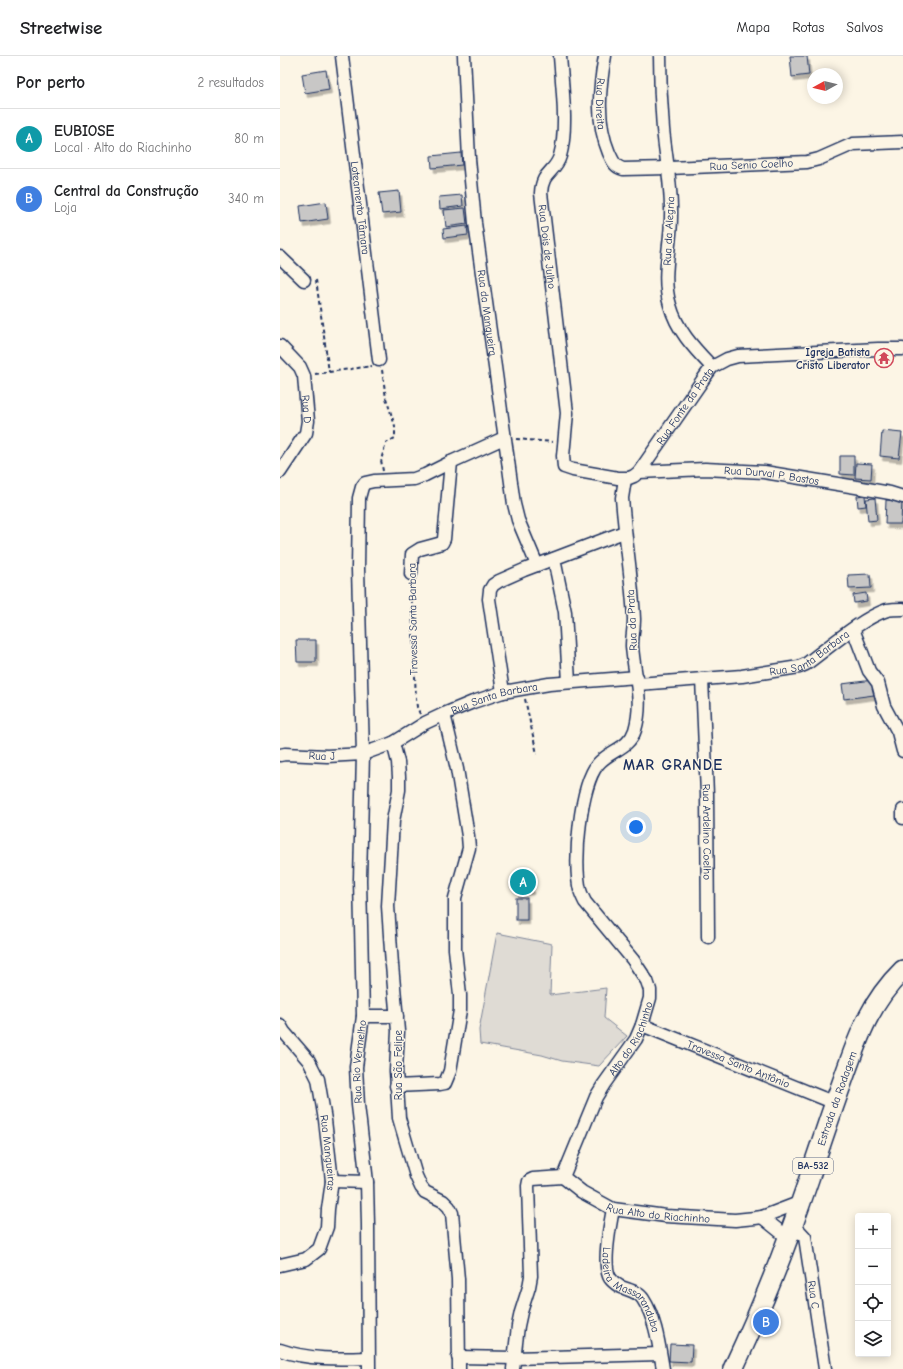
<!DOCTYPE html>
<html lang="pt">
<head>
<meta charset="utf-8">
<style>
	body { margin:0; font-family:"Comic Neue",sans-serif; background:#f2f2f2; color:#202124 }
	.controls { position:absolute; right:12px; bottom:12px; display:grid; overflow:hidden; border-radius:4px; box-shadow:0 2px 10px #0003 }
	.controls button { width:36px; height:36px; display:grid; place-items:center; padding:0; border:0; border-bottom:1px solid #e0e0e0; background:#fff; color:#202124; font:20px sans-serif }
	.compass { position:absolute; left:527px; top:12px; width:36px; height:36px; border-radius:50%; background:#fff; box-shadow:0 2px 10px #0003; rotate:262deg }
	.you { position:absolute; left:356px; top:771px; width:14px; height:14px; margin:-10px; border:3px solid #fff; border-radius:50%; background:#1a73e8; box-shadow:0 0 0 6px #1a73e833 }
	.badge { display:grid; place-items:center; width:26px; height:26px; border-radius:50%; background:#ea580c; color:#fff; font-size:13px; font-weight:700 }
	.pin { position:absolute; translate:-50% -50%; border:2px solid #fff; box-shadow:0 1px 4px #0006 }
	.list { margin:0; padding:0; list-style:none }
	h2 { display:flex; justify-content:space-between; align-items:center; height:52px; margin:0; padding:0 16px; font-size:17px }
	h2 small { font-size:13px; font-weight:400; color:#757577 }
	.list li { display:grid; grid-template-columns:26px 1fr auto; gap:12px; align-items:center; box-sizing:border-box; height:60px; padding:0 16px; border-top:1px solid #e0e0e0 }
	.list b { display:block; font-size:15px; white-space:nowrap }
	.list p { margin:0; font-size:13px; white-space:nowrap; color:#757577 }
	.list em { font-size:13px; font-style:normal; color:#757577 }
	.icon { flex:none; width:22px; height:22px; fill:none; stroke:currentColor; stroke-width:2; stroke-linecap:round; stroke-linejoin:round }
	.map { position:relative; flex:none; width:623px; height:1313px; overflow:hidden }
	header { display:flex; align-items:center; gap:24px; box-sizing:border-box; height:56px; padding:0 20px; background:#fff; border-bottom:1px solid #e0e0e0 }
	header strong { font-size:19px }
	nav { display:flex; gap:22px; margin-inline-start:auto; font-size:14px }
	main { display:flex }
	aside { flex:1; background:#fff }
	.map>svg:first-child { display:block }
	.green { fill:#dfdbd4; stroke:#7d8599 }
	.building { fill:#c8c7c6; stroke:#1b2f5e; filter:url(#shadow) }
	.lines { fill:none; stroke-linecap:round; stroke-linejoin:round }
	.minor-casing { stroke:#1b2f5e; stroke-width:15 }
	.primary-casing { stroke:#1b2f5e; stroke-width:22 }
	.path { stroke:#1b2f5e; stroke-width:2; stroke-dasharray:4 3; stroke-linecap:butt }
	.minor { stroke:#fcf5e5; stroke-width:12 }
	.primary { stroke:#fcf5e5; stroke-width:19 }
	.labels { text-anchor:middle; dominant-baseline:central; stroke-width:3; stroke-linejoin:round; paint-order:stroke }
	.shield { fill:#fcf5e5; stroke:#5e6a86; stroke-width:1 }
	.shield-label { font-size:10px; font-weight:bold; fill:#1b2f5e }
	.street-label { font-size:11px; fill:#1b2f5e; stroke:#fcf5e5 }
	.poi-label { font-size:11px; font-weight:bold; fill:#1b2f5e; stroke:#fcf5e5; text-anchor:end }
	.district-label { font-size:15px; font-weight:bold; letter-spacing:1px; fill:#1b2f5e; stroke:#fcf5e5 }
</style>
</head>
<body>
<header>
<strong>Streetwise</strong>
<nav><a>Mapa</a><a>Rotas</a><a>Salvos</a></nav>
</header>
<main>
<aside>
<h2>Por perto<small>2 resultados</small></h2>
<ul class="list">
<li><span class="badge" style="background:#0f9aa8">A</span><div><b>EUBIOSE</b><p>Local · Alto do Riachinho</p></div><em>80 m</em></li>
<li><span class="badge" style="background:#3f7fe0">B</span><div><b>Central da Construção</b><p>Loja</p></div><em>340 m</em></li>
</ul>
</aside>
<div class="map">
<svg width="623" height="1313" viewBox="0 0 623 1313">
	<defs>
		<filter id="shadow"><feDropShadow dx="2.5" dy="4.5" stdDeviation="0" flood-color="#0004"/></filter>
	</defs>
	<rect width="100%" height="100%" fill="#fcf5e5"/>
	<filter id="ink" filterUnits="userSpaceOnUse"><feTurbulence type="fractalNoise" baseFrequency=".025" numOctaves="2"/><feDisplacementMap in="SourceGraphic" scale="8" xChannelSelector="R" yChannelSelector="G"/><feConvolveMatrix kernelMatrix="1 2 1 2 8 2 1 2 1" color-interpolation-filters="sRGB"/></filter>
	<g filter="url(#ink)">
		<polygon class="green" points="217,877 272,888 270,939 326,932 324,962 347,980 319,1010 282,1005 262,999 200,988 199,974"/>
		<g class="building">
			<polygon points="510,0 527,0 529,19 512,21"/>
			<polygon points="46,14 49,33 25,37 22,18"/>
			<polygon points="181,97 182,109 152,112 151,100"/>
			<polygon points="119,135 121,156 102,158 99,137"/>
			<polygon points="182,139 183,150 160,153 159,141"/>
			<polygon points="46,146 48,163 22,167 20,150"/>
			<polygon points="185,152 187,168 166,171 164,154"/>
			<polygon points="187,170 188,179 164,182 163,173"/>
			<polygon points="602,375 622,377 619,402 600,400"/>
			<polygon points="560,400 574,400 574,419 560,418"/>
			<polygon points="576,407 592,408 591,423 575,422"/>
			<polygon points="585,439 586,450 578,451 577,440"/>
			<polygon points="595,442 597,464 588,465 586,443"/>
			<polygon points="606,444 622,445 621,468 605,468"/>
			<polygon points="590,518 591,532 569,533 568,519"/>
			<polygon points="586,537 587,545 574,547 573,539"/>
			<polygon points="16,584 36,584 36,606 17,606"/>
			<polygon points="593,624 594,639 564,643 562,628"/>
			<polygon points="235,818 251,818 251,834 236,835"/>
			<rect x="236" y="842" width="11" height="22"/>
			<polygon points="390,1288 412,1289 411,1306 389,1305"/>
		</g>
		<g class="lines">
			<defs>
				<g id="minor">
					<path id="s1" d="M62 0 99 304"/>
					<path id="s2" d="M184 0 189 103 195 167 234 448 238 464 257 509"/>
					<path id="s3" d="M280 0C282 29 288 72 280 100 275 117 262 115 261 137L287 357 283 400 284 411 293 414 338 422H349L354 420 359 416 424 322 432 311 447 303 458 300 598 293H623"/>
					<path id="s4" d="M325 0C319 33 316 66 329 97 333 105 334 110 343 113L389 112 527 106 539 103 573 88 623 86"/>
					<path d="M380 0C380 24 381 49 383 73 386 103 392 132 391 161 391 191 381 220 390 249 397 275 415 293 432 311"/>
					<polyline points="0,201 24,224"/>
					<path id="s5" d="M0 290 20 311 24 320 28 365 26 377 0 416"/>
					<path id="s6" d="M359 416 425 413 484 416 576 431 610 437 623 441"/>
					<polyline points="274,503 285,556 289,626"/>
					<polyline points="131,518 132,498 140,493 162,487 164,483 171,406"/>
					<polyline points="573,573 589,615 598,627 604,650 618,676 623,695"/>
					<path id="s7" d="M422 623 427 738 428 881"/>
					<path id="s8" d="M358 628 462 620 519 611 526 608C548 592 582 562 607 554 612 553 618 553 623 553"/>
					<polyline points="223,636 209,543 210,534 213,529 219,525 244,514 344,476"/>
					<polyline points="113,687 118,706 119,721 119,734 113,765 108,850 112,909 118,975 116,1015 119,1062 136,1120 141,1131 145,1136 163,1145 169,1151 172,1157 178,1223 179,1313"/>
					<path id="s9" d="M0 699 5 698 47 700 83 698 113 687 145 667 164 658 193 646 223 636 269 628 357 621"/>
					<polyline points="623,754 623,762"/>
					<polyline points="83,960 117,960"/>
					<path id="s10" d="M0 969 4 976 29 1005 38 1023 45 1064 52 1125 48 1153 47 1171 39 1193 26 1203 0 1209"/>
					<path id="s11" d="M362 969 555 1047"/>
					<polyline points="116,1030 160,1028 165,1027 170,1015 180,954 180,939 175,893 175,842 189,792 188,780 177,713 164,658"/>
					<path id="s12" d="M283 1121 316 1041 324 1028 356 983 362 969 370 942V934L367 925 353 904 305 846C303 842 301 838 300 834 293 808 300 729 318 708 330 694 349 693 355 674 364 644 354 619 352 590 352 581 354 572 354 563 352 522 345 482 342 442L345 423"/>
					<path id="s13" d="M283 1121 302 1136 333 1153 386 1160 455 1164 475 1162 482 1161 521 1146"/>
					<polyline points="52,1125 87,1126"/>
					<path id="s14" d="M333 1153C330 1169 322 1209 330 1222 332 1225 336 1228 339 1230 347 1234 358 1235 363 1243 376 1263 379 1290 383 1313"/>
					<polyline points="482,1161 508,1182"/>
					<path id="s15" d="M513 1168 525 1181 545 1313"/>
					<path d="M0 1294C28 1304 59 1303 88 1302"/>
					<polyline points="178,1301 234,1302 380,1298"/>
					<path id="s16" d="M89 1313 88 1169 87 1126 78 1049 76 1011 83 960 80 824 83 698 78 513 79 442 82 431 85 427 94 425 134 423 145 419 171 406 224 382"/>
					<polyline points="233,1313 238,1270 241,1256 249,1231 251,1220 248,1130 249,1125 253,1123 283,1121"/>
				</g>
				<g id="primary">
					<path id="s17" d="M453 1313C473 1270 492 1226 508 1182 526 1134 541 1086 558 1038 575 991 586 950 623 914"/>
				</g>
			</defs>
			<use href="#minor" class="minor-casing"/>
			<use href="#primary" class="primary-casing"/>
			<g class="path">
				<polyline points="36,224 49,316"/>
				<polyline points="102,314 106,342 115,370 115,382 106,387 101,404 103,415"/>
				<polyline points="35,318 92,310"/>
				<polyline points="236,383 273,386"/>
				<polyline points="131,529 136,643 137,651 140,658"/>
				<polyline points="245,643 257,698"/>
			</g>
			<use href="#minor" class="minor"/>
			<use href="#primary" class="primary"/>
		</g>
	</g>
	<defs>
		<symbol id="temple-ring" viewBox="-11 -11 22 22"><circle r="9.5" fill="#fcf5e5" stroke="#d1495b" stroke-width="1.5"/><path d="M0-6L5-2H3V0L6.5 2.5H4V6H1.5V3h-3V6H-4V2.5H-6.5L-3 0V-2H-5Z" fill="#d1495b"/></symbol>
	</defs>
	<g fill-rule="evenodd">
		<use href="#temple-ring" x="593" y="291" width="22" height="22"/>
	</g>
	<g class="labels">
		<rect class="shield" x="513" y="1102" width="40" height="16" rx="3"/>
		<g class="shield-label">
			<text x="533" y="1110">BA-532</text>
		</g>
		<g class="street-label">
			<text stroke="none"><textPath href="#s4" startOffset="48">Rua Direita</textPath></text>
			<text stroke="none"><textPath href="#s4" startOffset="249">Rua Senio Coelho</textPath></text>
			<text stroke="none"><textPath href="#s1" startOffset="153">Loteamento Tâmara</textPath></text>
			<text transform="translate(389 175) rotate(-87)">Rua da Alegria</text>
			<text stroke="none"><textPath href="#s3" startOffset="197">Rua Dois de Julho</textPath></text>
			<text stroke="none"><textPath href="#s2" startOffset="258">Rua da Mangueira</textPath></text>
			<text stroke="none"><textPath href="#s3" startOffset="577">Rua Fonte da Prata</textPath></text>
			<text stroke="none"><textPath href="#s5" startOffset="72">Rua D</textPath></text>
			<text stroke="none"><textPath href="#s6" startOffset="133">Rua Durval P. Bastos</textPath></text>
			<text transform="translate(133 563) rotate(-91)">Travessa Santa Barbara</text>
			<text transform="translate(352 564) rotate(-93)">Rua da Prata</text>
			<text stroke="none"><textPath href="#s8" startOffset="177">Rua Santa Barbara</textPath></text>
			<text stroke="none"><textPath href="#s9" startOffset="227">Rua Santa Barbara</textPath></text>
			<text stroke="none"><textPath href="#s9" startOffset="42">Rua J</textPath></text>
			<text stroke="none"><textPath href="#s7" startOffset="153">Rua Ardelino Coelho</textPath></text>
			<text stroke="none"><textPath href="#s12" startOffset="155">Alto do Riachinho</textPath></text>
			<text stroke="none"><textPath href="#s16" startOffset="308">Rua Rio Vermelho</textPath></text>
			<text stroke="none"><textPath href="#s11" startOffset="104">Travessa Santo Antônio</textPath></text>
			<text transform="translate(118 1009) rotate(-90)">Rua São Felipe</text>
			<text stroke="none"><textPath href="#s17" startOffset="290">Estrada da Rodagem</textPath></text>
			<text stroke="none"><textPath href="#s10" startOffset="141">Rua Mangueiras</textPath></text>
			<text stroke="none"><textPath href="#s13" startOffset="105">Rua Alto do Riachinho</textPath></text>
			<text stroke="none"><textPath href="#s14" startOffset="92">Ladeira Massaranduba</textPath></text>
			<text stroke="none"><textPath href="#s15" startOffset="76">Rua C</textPath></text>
		</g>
		<g class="poi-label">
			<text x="590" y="296">Igreja Batista<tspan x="590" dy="13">Cristo Liberator</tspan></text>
		</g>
		<g class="district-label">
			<text x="393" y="709">MAR GRANDE</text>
		</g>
	</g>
</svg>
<div class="controls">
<button>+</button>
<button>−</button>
<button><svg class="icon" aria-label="locate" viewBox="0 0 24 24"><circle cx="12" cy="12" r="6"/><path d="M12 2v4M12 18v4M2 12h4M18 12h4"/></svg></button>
<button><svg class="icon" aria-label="layers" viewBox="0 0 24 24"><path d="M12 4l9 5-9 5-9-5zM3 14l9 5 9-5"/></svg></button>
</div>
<svg class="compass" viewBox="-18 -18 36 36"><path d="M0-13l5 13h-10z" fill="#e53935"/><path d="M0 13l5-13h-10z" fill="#757577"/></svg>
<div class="you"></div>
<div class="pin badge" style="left:243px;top:826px;background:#0f9aa8">A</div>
<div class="pin badge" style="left:486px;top:1266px;background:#3f7fe0">B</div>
</div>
</main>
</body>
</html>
